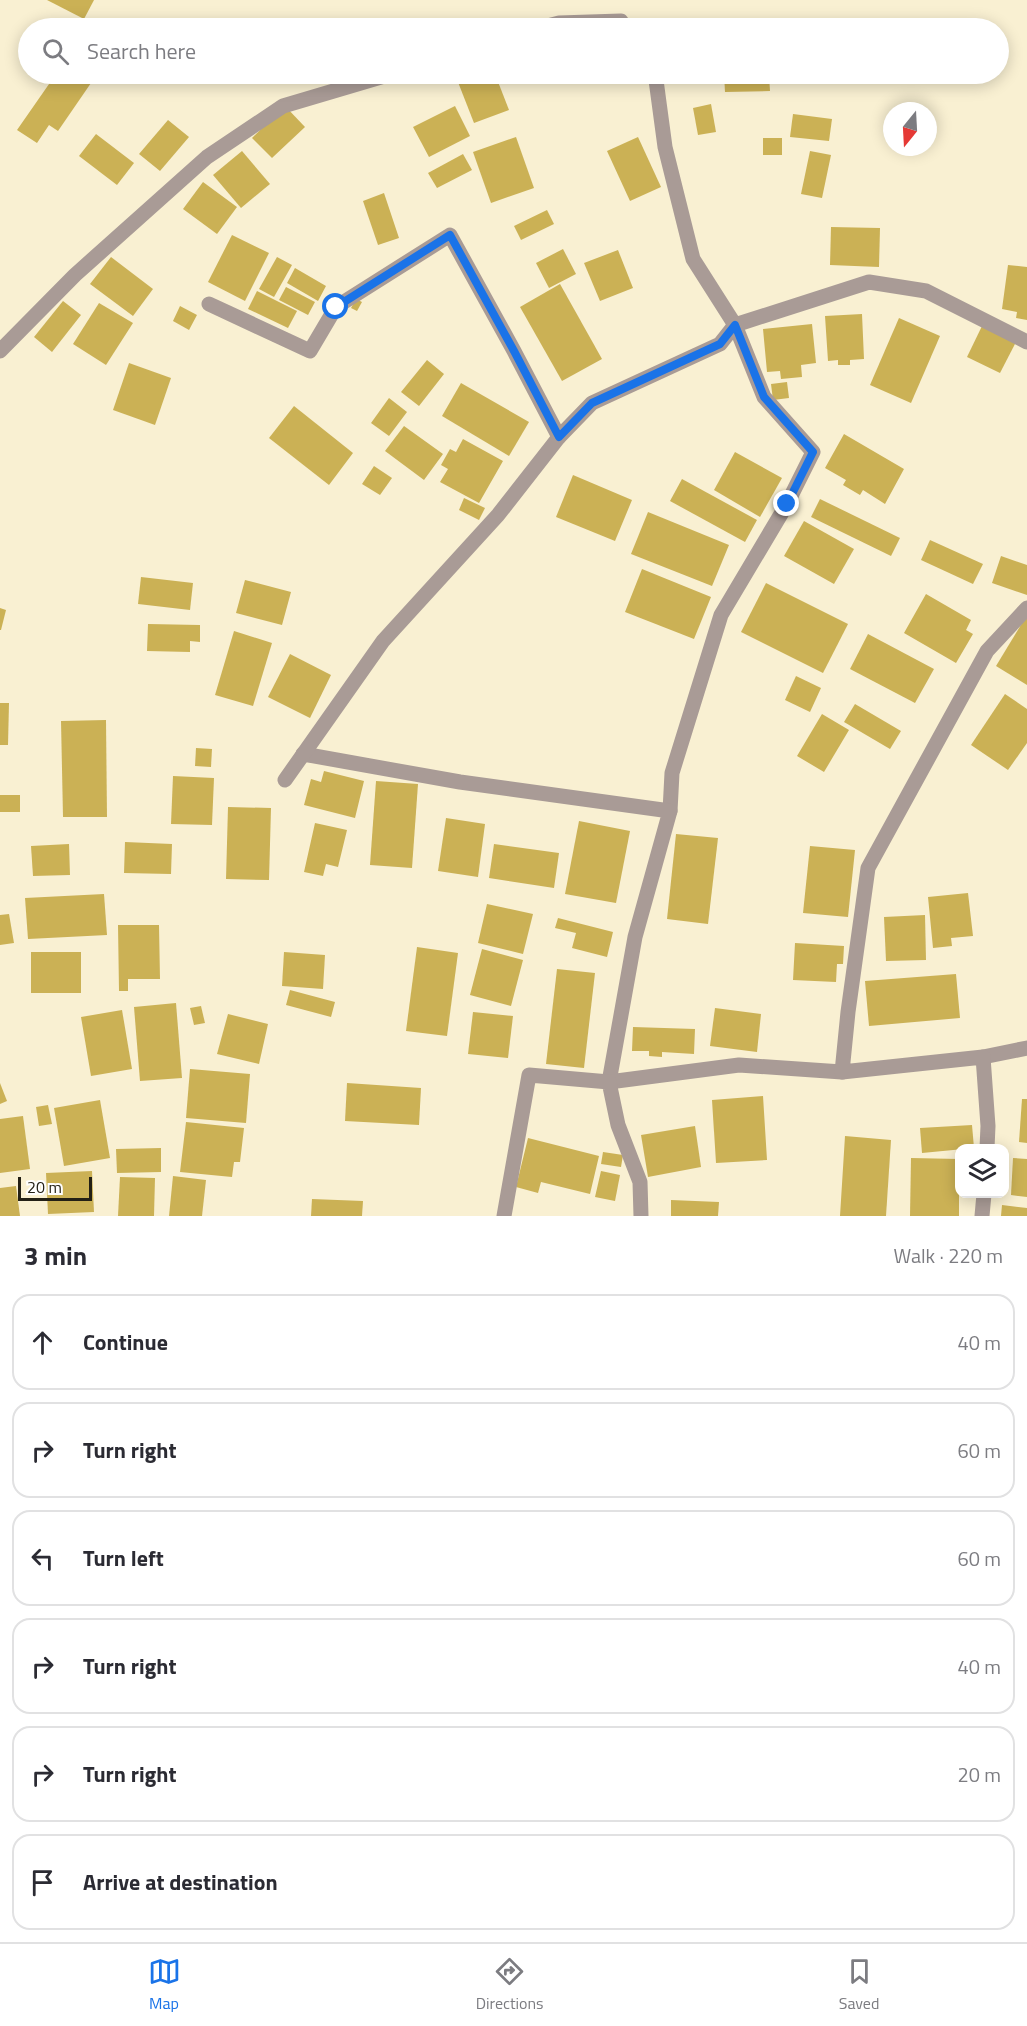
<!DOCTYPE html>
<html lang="en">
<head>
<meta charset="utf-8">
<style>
	body { margin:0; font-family:"Titillium Web",sans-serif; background:#f7f7f7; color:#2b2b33 }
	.controls { position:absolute; right:18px; bottom:18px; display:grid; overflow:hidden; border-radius:12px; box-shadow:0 3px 15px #0003 }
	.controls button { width:54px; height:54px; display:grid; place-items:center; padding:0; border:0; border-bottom:2px solid #e1e1e2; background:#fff; color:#2b2b33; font:30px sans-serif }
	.compass { position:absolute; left:883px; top:102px; width:54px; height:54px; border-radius:50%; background:#fff; box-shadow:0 3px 15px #0003; rotate:198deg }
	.scale { position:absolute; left:18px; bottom:15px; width:74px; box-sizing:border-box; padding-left:6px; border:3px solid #232015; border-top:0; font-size:16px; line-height:21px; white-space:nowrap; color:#232015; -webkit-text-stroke:4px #fff; paint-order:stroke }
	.stop { position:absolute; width:18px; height:18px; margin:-14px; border:4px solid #1a73e8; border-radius:50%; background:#fff }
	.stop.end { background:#1a73e8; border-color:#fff; box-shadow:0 2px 6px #0008 }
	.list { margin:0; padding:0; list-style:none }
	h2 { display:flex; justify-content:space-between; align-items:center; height:78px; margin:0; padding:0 24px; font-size:26px }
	h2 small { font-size:20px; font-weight:400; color:#7c7c81 }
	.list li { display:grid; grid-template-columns:39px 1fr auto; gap:18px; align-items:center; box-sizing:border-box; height:96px; margin:0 12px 12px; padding:0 12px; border:2px solid #e1e1e2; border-radius:18px }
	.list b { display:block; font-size:22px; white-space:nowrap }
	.list em { font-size:20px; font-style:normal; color:#7c7c81 }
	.icon { flex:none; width:33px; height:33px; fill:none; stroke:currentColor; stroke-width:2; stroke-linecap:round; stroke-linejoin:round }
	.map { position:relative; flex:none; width:1027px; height:1216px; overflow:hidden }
	.search { position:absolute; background:#fff; box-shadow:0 3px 15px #0003; left:18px; right:18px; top:18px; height:66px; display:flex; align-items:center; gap:15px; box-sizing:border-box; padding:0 21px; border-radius:33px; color:#7c7c81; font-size:22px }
	.sheet { height:726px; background:#fff }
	nav { display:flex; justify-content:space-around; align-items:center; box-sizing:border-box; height:84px; border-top:2px solid #e1e1e2; background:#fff; font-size:16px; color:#7c7c81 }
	nav a { display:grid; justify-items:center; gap:3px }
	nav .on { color:#1a73e8 }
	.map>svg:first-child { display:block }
	.building { fill:#cbb155 }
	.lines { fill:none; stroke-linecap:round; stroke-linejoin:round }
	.minor { stroke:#a99b96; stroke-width:15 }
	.route { stroke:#1a73e8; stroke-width:8 }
</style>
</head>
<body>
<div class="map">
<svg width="1027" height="1216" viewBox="0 0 1027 1216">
	<rect width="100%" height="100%" fill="#f9f0d2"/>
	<g class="building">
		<polygon points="47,0 94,0 84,19"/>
		<polygon points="56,74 76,74 91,83 58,131 49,125 37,143 17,130"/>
		<polygon points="466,74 495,74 509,110 474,123 456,77"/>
		<polygon points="724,74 769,74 770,91 725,92"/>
		<polygon points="711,104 716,132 698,135 693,108"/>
		<polygon points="285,106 305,127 272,158 252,138"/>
		<polygon points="455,106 470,136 429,157 413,127"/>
		<polygon points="793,114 832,119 829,141 790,137"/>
		<polygon points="168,120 189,137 160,171 139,154"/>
		<polygon points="96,134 134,163 117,185 79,156"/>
		<polygon points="516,137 534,188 491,203 473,152"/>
		<polygon points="638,137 661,187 630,201 607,151"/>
		<rect x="763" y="138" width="19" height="17"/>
		<polygon points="242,151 270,184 241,208 213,175"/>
		<polygon points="810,151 831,155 822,198 801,194"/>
		<polygon points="463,154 472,170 437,188 428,173"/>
		<polygon points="203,182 237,207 217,234 183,209"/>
		<polygon points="384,193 399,238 378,245 363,201"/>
		<polygon points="547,210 554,224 521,240 514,226"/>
		<polygon points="831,227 880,228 879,267 830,265"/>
		<polygon points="232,235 269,253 245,301 208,282"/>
		<polygon points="563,249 576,274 549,288 536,263"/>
		<polygon points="618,250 633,288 600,301 584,263"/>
		<polygon points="111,257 153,289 133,316 90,284"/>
		<polygon points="277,257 292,265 274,297 259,289"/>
		<polygon points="1008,265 1027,267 1027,320 1016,318 1017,312 1002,309"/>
		<polygon points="295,268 326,286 318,301 287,283"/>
		<polygon points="560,284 602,359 562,381 520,307"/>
		<polygon points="286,287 315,302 308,315 279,300"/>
		<polygon points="257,291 297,311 288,328 248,309"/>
		<polygon points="356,299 362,302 357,311 351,308"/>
		<polygon points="63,301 81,315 52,352 34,337"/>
		<polygon points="99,303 133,323 106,365 73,344"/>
		<polygon points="180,306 197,315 189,330 173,321"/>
		<polygon points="862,314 864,359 850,360 850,365 838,365 838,360 828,361 825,316"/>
		<polygon points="899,318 940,336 911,403 870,385"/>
		<polygon points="812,324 816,363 801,365 802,377 781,379 780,371 767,372 763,329"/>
		<polygon points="982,326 1016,342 1000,373 967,357"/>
		<polygon points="427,360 444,374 419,406 401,392"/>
		<polygon points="129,363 171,378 155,425 113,410"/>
		<polygon points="787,382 789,398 773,400 771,384"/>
		<polygon points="461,383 529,422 509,456 442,416"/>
		<polygon points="389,398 407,412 389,436 371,423"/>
		<polygon points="294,406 353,453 329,485 269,438"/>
		<polygon points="404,426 443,454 424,480 385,451"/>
		<polygon points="844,434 904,469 885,504 863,490 860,495 843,485 846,480 825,468"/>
		<polygon points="463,439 503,461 479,503 440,482 448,469 441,465 450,449 456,452"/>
		<polygon points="735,452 782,478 760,517 714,490"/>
		<polygon points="374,466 392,478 380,495 362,484"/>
		<polygon points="573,475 632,500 615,541 556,517"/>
		<polygon points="682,479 757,520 745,542 670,501"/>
		<polygon points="464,498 485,508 479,520 459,510"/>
		<polygon points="820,499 900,538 891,556 811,517"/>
		<polygon points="648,512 729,545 712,586 631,554"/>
		<polygon points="804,521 854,549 834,584 784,556"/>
		<polygon points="930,540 983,564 973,584 921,560"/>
		<polygon points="1001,556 1027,565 1027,595 992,583"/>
		<polygon points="642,569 711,597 694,639 625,612"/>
		<polygon points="141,577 193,583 190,610 138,604"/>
		<polygon points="245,580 291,592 282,625 236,613"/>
		<polygon points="766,583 848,624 823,673 741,632"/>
		<polygon points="926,594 971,620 966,630 973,634 956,663 904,633"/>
		<polygon points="0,608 6,610 1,630 0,630"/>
		<polygon points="1027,615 1027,685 996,666"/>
		<polygon points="148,624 200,625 200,642 190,641 190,652 147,651"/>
		<polygon points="234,631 272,643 253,706 215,695"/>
		<polygon points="868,634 934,669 915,703 850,669"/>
		<polygon points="290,654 331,675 310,718 268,697"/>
		<polygon points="796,676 821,688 810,712 785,700"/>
		<polygon points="1005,694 1027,709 1027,743 1008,770 971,745"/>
		<polygon points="0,703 9,703 8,745 0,745"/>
		<polygon points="855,704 901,731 890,749 844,722"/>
		<polygon points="822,714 849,730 824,772 797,756"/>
		<polygon points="106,720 107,817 63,817 61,721"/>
		<polygon points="196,748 212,749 211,767 195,766"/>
		<polygon points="324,771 364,781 355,818 304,805 311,779 321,782"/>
		<polygon points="173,776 214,778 212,825 171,824"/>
		<polygon points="376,781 418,784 412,868 370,865"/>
		<rect x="0" y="795" width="20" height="17"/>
		<polygon points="228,807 271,808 269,880 226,879"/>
		<polygon points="446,818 485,824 478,877 438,871"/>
		<polygon points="579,821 630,831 616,903 565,894"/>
		<polygon points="315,823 347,830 338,867 326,864 323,876 304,872"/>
		<polygon points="676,834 718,838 708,924 667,919"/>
		<polygon points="125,842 172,844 171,874 124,873"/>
		<polygon points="69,844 70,875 33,876 31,846"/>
		<polygon points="494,844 559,853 554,888 489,878"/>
		<polygon points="810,846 855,850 848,917 803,913"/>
		<polygon points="968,893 973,936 951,938 952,946 933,948 928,897"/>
		<polygon points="104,894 107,935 28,939 25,898"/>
		<polygon points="487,904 533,914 523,954 478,943"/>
		<polygon points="9,914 14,943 0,945 0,915"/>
		<polygon points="925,915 926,960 886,961 884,917"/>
		<polygon points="558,918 613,932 607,957 572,948 576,933 555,928"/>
		<polygon points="118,925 159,925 160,979 128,979 128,991 119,991"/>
		<polygon points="795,943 844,946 843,964 837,964 836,982 793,980"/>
		<polygon points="417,947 458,953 447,1036 406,1031"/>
		<polygon points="482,949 523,960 511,1006 470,995"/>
		<rect x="31" y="952" width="50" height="41"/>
		<polygon points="284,952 325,955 323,989 282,986"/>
		<polygon points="557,969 595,973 584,1068 546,1064"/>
		<polygon points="956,974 960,1018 869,1026 865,981"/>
		<polygon points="290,990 335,1002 331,1017 286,1005"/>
		<polygon points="176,1003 182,1078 140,1081 134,1007"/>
		<polygon points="201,1006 205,1023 194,1025 190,1008"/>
		<polygon points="715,1008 761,1014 757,1052 710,1046"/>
		<polygon points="122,1010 132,1069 91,1076 81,1017"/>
		<polygon points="473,1012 513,1016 508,1058 468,1054"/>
		<polygon points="228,1014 268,1024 259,1064 217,1054"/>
		<polygon points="633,1027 695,1029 694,1054 662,1052 662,1057 649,1056 649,1051 632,1051"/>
		<polygon points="190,1069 250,1074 246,1123 186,1118"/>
		<polygon points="0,1083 7,1101 0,1104"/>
		<polygon points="347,1083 421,1088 419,1125 345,1121"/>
		<polygon points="763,1096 767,1160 716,1163 712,1100"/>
		<polygon points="1022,1099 1027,1099 1027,1143 1019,1142"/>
		<polygon points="100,1100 110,1158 64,1166 54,1108"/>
		<polygon points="48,1105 52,1124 39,1126 36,1107"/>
		<polygon points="23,1116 30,1169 0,1173 0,1119"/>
		<polygon points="186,1122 244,1128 240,1162 234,1162 232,1177 180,1172"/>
		<polygon points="972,1125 974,1148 922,1153 920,1128"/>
		<polygon points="695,1126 701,1167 648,1177 641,1135"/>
		<polygon points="845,1136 891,1140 886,1216 840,1216"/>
		<polygon points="528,1138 599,1156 590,1194 541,1182 538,1193 516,1187"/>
		<polygon points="161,1148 161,1172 117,1173 116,1149"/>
		<polygon points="603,1152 623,1155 621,1167 601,1164"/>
		<polygon points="911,1158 959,1159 959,1216 910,1216"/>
		<polygon points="1013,1158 1027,1159 1027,1197 1011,1195"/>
		<polygon points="92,1171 94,1212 48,1214 46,1173"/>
		<polygon points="601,1171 620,1175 615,1201 595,1197"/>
		<polygon points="173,1176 206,1180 202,1216 169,1216"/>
		<polygon points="120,1177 155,1178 154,1216 118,1216"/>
		<polygon points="16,1186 20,1216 0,1216 0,1188"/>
		<polygon points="312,1199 363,1201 362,1216 311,1216"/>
		<polygon points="671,1200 719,1202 718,1216 671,1216"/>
		<polygon points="1002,1205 1027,1208 1027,1216 1001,1216"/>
	</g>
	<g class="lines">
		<g class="minor">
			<polyline points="540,28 559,23 621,21 626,28"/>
			<polyline points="652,74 656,80 665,147 693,259 735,325 764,397 813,452 787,504 721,615 672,773 670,811"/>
			<polyline points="209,304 310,351 336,307 450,235 514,351 559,437"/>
			<polyline points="0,351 75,275 207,157 283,106 391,74"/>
			<polyline points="303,754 460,782 670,811 635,937 609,1082 739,1065 842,1072"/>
			<polyline points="285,780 383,641 498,515 559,437 592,403 720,344 735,325 869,282 926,291 1027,342"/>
			<polyline points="983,1057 1027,1048"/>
			<polyline points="987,1148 988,1126 983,1057 842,1072 848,1012 868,868 987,651 1027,608"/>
			<polyline points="504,1216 529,1075 609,1082 618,1125 640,1182 641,1216"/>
			<polyline points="982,1216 984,1194"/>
		</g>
	</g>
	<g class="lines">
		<polyline class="route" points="336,307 450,235 514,351 559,437 592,403 720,344 735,325 764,397 813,452 787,504"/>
	</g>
</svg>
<div class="controls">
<button><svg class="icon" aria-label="layers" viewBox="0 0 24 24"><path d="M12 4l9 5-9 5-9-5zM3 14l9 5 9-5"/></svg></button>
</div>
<svg class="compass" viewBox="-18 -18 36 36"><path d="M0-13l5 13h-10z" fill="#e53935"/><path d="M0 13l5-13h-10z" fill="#7c7c81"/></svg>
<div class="scale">20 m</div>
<div class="stop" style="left:336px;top:307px"></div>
<div class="stop end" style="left:787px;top:504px"></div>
<div class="search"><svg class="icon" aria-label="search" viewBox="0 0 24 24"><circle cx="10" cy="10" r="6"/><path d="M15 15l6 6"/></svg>Search here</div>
</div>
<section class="sheet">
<h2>3 min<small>Walk · 220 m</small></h2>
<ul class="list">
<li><svg class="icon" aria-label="ahead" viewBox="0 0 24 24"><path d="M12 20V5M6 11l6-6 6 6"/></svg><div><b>Continue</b></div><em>40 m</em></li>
<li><svg class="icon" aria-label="right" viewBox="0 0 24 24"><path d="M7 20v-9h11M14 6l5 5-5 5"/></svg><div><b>Turn right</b></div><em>60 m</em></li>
<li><svg class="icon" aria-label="left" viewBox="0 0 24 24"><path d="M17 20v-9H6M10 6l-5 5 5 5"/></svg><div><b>Turn left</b></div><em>60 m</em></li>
<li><svg class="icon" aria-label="right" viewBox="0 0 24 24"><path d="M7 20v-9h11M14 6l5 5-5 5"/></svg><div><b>Turn right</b></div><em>40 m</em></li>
<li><svg class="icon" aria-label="right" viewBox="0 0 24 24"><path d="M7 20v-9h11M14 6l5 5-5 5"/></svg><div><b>Turn right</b></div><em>20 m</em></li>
<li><svg class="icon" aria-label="arrive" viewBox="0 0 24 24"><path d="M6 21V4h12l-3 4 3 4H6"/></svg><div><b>Arrive at destination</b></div></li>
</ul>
</section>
<nav>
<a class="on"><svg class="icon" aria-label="map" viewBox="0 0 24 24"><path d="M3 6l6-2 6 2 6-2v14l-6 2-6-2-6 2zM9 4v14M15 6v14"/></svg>Map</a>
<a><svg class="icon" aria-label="directions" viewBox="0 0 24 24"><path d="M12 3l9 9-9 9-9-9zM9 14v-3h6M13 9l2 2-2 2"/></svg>Directions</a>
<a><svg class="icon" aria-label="saved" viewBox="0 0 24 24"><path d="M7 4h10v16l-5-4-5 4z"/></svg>Saved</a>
</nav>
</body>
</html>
